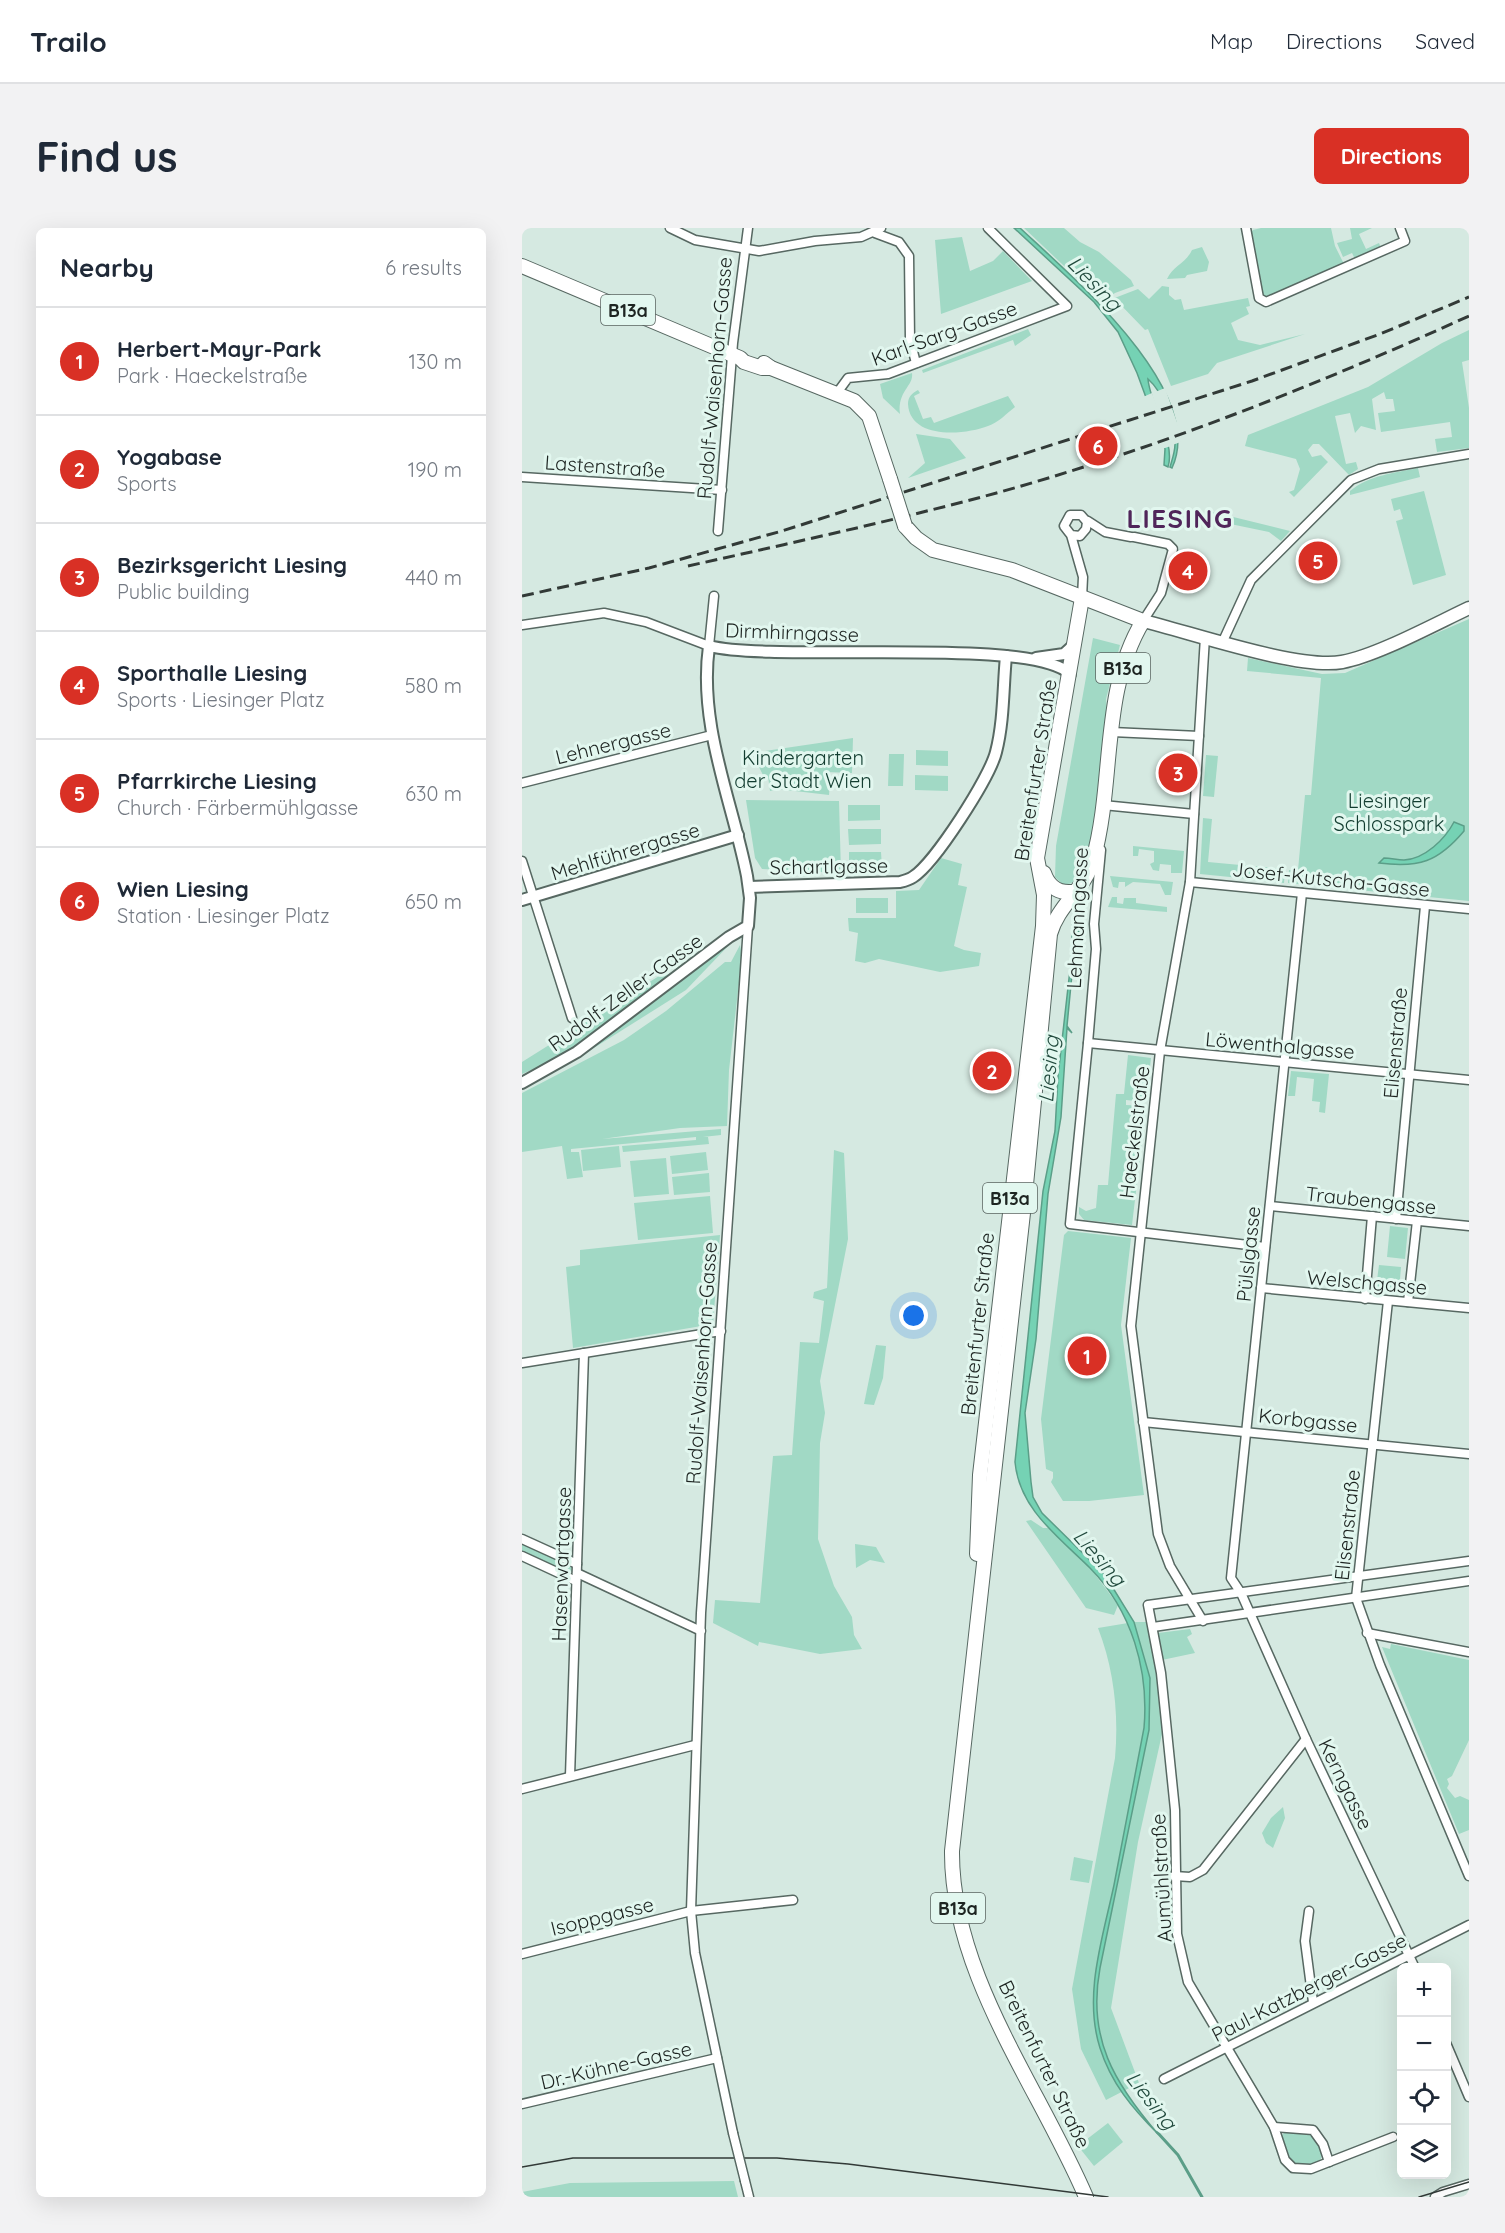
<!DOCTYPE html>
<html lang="en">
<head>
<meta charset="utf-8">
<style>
	body { margin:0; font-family:Quicksand,sans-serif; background:#f2f2f3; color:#1f2937 }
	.controls { position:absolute; right:18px; bottom:18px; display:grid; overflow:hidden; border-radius:9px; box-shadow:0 6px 24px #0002 }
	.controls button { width:54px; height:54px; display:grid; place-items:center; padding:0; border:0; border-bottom:2px solid #e0e1e3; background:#fff; color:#1f2937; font:30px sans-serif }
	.you { position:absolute; left:392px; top:1088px; width:21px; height:21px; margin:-15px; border:4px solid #fff; border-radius:50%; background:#1a73e8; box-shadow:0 0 0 9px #1a73e833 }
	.badge { display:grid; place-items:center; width:39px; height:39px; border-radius:50%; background:#d93025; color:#fff; font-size:20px; font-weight:700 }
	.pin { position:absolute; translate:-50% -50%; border:3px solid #fff; box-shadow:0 2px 6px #0006 }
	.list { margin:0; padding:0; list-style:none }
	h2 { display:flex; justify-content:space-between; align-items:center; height:78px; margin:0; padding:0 24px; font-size:26px }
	h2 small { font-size:20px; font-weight:400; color:#747a83 }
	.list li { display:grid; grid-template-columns:39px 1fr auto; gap:18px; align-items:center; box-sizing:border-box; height:108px; padding:0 24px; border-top:2px solid #e0e1e3 }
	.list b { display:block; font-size:22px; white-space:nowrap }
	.list p { margin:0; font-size:20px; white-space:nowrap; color:#747a83 }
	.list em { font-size:20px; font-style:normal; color:#747a83 }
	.icon { flex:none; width:33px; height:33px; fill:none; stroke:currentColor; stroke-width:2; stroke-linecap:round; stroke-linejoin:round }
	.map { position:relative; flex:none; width:947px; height:1969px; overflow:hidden; border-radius:9px }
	header { display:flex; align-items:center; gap:36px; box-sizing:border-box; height:84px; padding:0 30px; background:#fff; border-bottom:2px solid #e0e1e3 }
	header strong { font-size:28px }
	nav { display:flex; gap:33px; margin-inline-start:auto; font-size:21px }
	.intro { display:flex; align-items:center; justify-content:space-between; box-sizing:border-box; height:144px; padding:0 36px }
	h1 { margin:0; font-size:42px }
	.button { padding:15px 27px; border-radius:9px; background:#d93025; color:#fff; font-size:21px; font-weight:700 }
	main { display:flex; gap:36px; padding:0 36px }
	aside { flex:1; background:#fff; border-radius:9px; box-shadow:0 6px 24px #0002 }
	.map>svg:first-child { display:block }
	.green { fill:#a1d9c5 }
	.water { fill:#75d2b4; stroke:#5b9e88; stroke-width:1.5 }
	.pier { fill:#d5e9e1 }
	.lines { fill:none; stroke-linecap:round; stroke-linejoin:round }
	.stream { stroke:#5b9e88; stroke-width:3 }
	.minor-casing { stroke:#576862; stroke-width:11 }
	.tertiary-casing { stroke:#576862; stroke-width:14 }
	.secondary-casing { stroke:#576862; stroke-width:15 }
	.primary-casing { stroke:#576862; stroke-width:16 }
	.minor { stroke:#fff; stroke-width:8 }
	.tertiary { stroke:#fff; stroke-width:10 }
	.secondary { stroke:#fff; stroke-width:12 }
	.primary { stroke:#fff; stroke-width:14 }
	.tram { stroke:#323a37; stroke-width:1.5 }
	.rail { stroke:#323a37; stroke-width:3; stroke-dasharray:12 6; stroke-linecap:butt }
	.minor-bridge-casing { stroke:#576862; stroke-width:11; stroke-linecap:butt }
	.primary-bridge-casing { stroke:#576862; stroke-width:16; stroke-linecap:butt }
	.minor-bridge { stroke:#fff; stroke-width:8 }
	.primary-bridge { stroke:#fff; stroke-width:14 }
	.labels { text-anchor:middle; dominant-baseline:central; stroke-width:6; stroke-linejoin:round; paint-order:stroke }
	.shield { fill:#e2f7ef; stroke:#596460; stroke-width:1.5 }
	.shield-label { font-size:18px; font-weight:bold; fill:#1e2522 }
	.street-label { font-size:20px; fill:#1e2522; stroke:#e2f7ef }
	.park-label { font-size:20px; fill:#123d30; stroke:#e2f7ef }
	.water-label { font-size:21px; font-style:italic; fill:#214a3d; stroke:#e2f7ef }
	.district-label { font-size:26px; font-weight:bold; letter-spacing:1.5px; fill:#50255a; stroke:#e2f7ef }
</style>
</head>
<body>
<header>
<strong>Trailo</strong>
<nav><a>Map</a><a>Directions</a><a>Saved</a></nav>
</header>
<div class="intro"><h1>Find us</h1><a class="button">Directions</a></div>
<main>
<aside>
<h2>Nearby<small>6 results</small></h2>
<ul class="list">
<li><span class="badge">1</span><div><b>Herbert-Mayr-Park</b><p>Park · Haeckelstraße</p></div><em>130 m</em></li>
<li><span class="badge">2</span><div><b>Yogabase</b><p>Sports</p></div><em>190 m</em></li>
<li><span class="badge">3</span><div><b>Bezirksgericht Liesing</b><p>Public building</p></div><em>440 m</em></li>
<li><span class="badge">4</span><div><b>Sporthalle Liesing</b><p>Sports · Liesinger Platz</p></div><em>580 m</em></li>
<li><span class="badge">5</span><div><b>Pfarrkirche Liesing</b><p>Church · Färbermühlgasse</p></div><em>630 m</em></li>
<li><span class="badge">6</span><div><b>Wien Liesing</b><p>Station · Liesinger Platz</p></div><em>650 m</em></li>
</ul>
</aside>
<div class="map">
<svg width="947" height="1969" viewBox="0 0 947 1969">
	<rect width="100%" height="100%" fill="#d5e9e1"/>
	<g class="green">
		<polygon points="502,0 542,0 558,14 577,24 609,52 612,58 593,65 580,74"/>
		<polygon points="739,0 809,0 813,18 822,36 746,70 741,67 727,6 731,2"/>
		<polygon points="828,0 850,0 837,6 844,21 857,15 859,20 833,31 830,25 821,29 815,15 830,11"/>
		<polygon points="440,9 448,43 471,33 481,23 510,53 419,86 413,12"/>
		<path d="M680 19 687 34 685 43 665 47 663 50 645 51C651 38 664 35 670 22Z"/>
		<polygon points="640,58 647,59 647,67 653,72 659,71 662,82 726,70 728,78 724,79 727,86 709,95 716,112 738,117 783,106 695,135 686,146 649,158 626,101 623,102 594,72 590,71 616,61 627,71"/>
		<polygon points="506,101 509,107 493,118 491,112 401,145 400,142"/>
		<polygon points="947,102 947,132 940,134 947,180 947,220 915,224 913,211 930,209 928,194 859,204 856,185 873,183 871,171 864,171 862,164 850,171 854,202 839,198 833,205 828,185 813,188 824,236 834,234 836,241 827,247 797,216 791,216 786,222 790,229 799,227 806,234 772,269 767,264 772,262 778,241 774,231 723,218 726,207 846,159 920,115"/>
		<path d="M390 145C392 158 375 163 378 186L361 170 358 156Z"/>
		<path d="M396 162 398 165 392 168 401 191 409 189 412 195 486 168 493 179C485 185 476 195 466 198 443 207 388 212 386 176 386 169 390 165 396 162Z"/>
		<polygon points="394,206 428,211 444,230 386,250 403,235"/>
		<path d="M896 240 898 249 828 267V263C848 247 872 245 896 240Z"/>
		<polygon points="902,263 924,347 891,357 874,293 881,291 878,281 872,283 869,271"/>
		<polygon points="691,284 768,303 759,313 747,304 689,292"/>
		<polygon points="947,391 947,673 766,655 767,642 776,642 783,567 789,567 799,450 725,443 726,430 800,446 823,445"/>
		<polygon points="571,410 598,417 584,471 585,481 568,626 557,652 542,658 533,649 534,618"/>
		<polygon points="331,510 330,545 304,544 303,553 308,554 307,567 256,561 248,563 246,548 241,547 235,535 247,532 243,523"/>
		<polygon points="394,522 426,523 426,538 394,537"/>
		<polygon points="367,526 382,526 381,558 366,558"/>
		<polygon points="684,527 696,528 692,569 681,568"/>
		<polygon points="393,547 426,548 426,563 393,562"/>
		<polygon points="224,572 317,573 319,645 240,641 233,630"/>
		<polygon points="326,577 358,577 358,592 326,593"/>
		<polygon points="681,590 690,591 686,634 729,638 728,651 678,646"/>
		<polygon points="326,601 359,601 359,616 327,617"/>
		<polygon points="611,618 662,623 660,645 649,645 649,637 638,636 637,643 631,642 628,636 632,634 632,623 617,621 616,628 611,628"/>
		<polygon points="327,624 359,624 360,639 327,640"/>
		<polygon points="419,630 440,636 436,657 445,659 432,718 442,722 459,725 457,738 418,744 357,731 343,735 333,733 336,705 327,703 326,690 374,690 374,663 397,662"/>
		<polygon points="734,638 763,641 762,655 732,652"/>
		<polygon points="588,648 651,654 649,667 643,667 638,656 611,654 603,659 603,654 597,654 596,660 591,659"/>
		<polygon points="590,669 595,669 595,675 601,676 602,670 614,670 614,675 645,679 645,684 586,679"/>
		<polygon points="366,670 366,685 334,685 334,670"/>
		<polygon points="208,716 164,762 48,835 47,834"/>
		<polygon points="218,717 220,728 207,842 205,898 158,900 80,911 199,901 199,907 181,909 186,909 187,916 101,924 100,918 174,912 174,909 49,921 49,924 57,924 61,949 45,951 40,918 0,924 0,865 102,812 144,783 203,734 209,734"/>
		<polygon points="145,743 147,749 61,814 19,841 16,839 0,846 0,834"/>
		<polygon points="606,827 629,830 624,874 604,872 604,877 624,878 610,997 562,992 557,986 557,979 564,983 574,980 576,957 586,957 594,866 602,866"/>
		<polygon points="769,843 807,846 803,885 797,884 798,874 790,873 792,851 775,849 773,868 766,868"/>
		<polygon points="97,918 99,939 61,943 59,922"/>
		<polygon points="312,922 322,925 326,1011 298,1153 303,1185 298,1215 296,1311 312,1358 330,1389 332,1407 340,1421 298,1426 237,1414 236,1418 191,1395 193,1372 238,1375 251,1228 270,1227 278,1114 297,1115 302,1073 291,1070 292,1064 305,1060"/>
		<polygon points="184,924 186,942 150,946 148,928"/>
		<polygon points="144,930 147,966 112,969 108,933"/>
		<polygon points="187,945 188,964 152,967 150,949"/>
		<polygon points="188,968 191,1005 116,1012 112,975"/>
		<polygon points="868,998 886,1000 883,1031 865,1029"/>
		<polygon points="546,1003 609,1010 599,1097 622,1267 567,1273 541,1273 529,1254 531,1250 531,1244 524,1241 519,1191 542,1007"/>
		<polygon points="198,1007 191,1096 51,1120 44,1039 58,1037 58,1022"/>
		<polygon points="857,1037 879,1039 877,1063 854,1060"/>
		<polygon points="354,1117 364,1118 361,1150 352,1177 342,1176"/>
		<polygon points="509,1292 521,1300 526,1300 569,1341 596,1377 592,1387 564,1380 504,1293"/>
		<polygon points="0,1315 49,1338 50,1343 47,1346 0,1325"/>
		<polygon points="333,1316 354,1319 363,1335 348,1332 334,1340"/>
		<path d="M612 1394H630L640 1506 616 1614 589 1780 617 1855 584 1872 559 1821 550 1761 593 1530C597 1486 592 1441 576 1400Z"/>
		<polygon points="668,1401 670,1406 665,1409 673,1425 640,1432 636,1405"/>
		<polygon points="869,1416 947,1432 947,1512 930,1548 925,1551 927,1556 925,1560 933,1570 938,1568 947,1572 947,1602 937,1606 860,1419 868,1421"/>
		<polygon points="761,1579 763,1590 751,1620 744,1615 740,1605 749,1590"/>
		<polygon points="552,1629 571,1633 567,1655 548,1652"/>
		<polygon points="586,1895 601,1914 572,1938 556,1918"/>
		<path d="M764 1903C770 1903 778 1902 784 1904 796 1907 803 1924 798 1933L784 1938 769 1934 760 1907Z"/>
		<polygon points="212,1953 216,1969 0,1969 0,1964 48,1955"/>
	</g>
	<g class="water">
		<path d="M492 0H498C548 47 686 163 650 240L648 239C650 232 653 224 653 216 653 196 641 164 626 151 628 177 654 215 646 239L642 237 643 221 615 145 596 104 572 74Z"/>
		<path d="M932 594 942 598V603C916 634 897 640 857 635L862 630C869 630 875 632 882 632 903 631 923 611 932 594Z"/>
		<path d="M550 697H553V711L556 698H558L552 725 545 798 550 805 545 800 539 889 526 966 514 1111 503 1185 509 1254 511 1269 520 1285 583 1347 612 1394 628 1450 627 1502 578 1740C565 1810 592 1855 636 1906 610 1880 589 1855 578 1820 561 1767 581 1709 592 1657 602 1605 612 1553 622 1500 627 1442 610 1383 568 1340 537 1309 497 1281 493 1234L521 963 533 903 536 848 550 724Z"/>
	</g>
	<g class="pier">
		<polygon points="643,160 658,203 659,214 650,217 648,199 633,164"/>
		<polygon points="630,165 649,215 649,218 640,221 621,169"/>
	</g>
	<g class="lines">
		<polyline class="stream" points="635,1904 656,1927 680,1969"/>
		<defs>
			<g id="minor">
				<polyline points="148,0 173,12 237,23 293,13 339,9 359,0"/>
				<polyline points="724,0 737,70 744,74 883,13 878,0"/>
				<polyline points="353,5 377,14 387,28 388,112 394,135"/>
				<polyline points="315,165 326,150 366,146 545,78 466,0"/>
				<polyline points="0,249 200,262"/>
				<polyline points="566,293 583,304 609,309"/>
				<polyline points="196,303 211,115 226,0"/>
				<polyline points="549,307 558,308 564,301 565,294 559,287 548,287 542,298 549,307 561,349 560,370"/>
				<polyline points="612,309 646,316 651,321 639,365 621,393"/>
				<polyline points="0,397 82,385 124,394 187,418 192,368"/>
				<polyline points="701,413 729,352 829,252 857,241 947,226"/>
				<polyline points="590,504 677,508"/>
				<polyline points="0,555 190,507"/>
				<polyline points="581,577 672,586"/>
				<polyline points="579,622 572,696 574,721 566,815 548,996 743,1019"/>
				<polyline points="0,633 50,790"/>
				<polyline points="668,654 947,681"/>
				<polyline points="780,665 709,1350 719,1365 784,1511 893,1740"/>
				<polyline points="566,815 947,852"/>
				<polyline points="748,978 947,998"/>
				<polyline points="874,991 903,678"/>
				<polyline points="739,1060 947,1080"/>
				<polyline points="843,1071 850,988"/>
				<polyline points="866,1073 834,1370 858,1437 947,1648"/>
				<polyline points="886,1074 895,993"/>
				<polyline points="0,1135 199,1103"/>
				<polyline points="621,1194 947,1226"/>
				<polyline points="0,1311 55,1336"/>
				<polyline points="0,1328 54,1353"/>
				<polyline points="55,1345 179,1403"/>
				<polyline points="681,1393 648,1338 636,1306 609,1098 638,823 668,654 683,409"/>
				<polyline points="631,1399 947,1353"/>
				<polyline points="845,1405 947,1424"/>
				<polyline points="48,1548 62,1125"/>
				<polyline points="0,1561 173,1517"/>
				<polyline points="652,1648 668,1649 681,1642 784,1511"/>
				<polyline points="787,1683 783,1713 791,1774"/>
				<polyline points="0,1726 169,1683 271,1672"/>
				<polyline points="924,1815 947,1869"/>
				<polyline points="642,1851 947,1697"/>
				<polyline points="0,1876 195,1830"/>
				<polyline points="752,1899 791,1902 801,1916 807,1934"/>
				<polyline points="211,1905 173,1725 169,1683 179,1385 226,698"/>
				<polyline points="871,1909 789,1941 771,1940 763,1932 752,1899 666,1754 655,1706 653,1582 639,1445 626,1377 947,1333"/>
				<polyline points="223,1953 227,1969"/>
				<polyline points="913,1969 921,1964 947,1956"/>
			</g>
			<g id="tertiary">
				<polyline points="514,430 542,426 552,417"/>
				<path d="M227 659 378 654C382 653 388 651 391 649 413 635 468 549 474 524 482 493 481 459 484 428"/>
				<polyline points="0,672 216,607"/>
				<path d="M0 855 55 824 207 709 226 698 228 670 225 648C210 572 176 497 187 418 256 435 510 408 548 446"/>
			</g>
			<path id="secondary" d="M621 393C668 404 776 442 820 434 854 428 913 396 947 380"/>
			<g id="primary">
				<polyline points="0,38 218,130 222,134 240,140 249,140"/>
				<polyline points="242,135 249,140 332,173 347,188 368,251"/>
				<path d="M383 298 394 310 411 322 490 342 621 393C578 464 593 554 571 632 563 661 536 677 528 706L503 967 430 1623C429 1746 517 1859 564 1969"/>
				<path d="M522 645C527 660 538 667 555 663"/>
				<polyline points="455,1326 458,1247 521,698 522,667 515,630 560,370"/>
			</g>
		</defs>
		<use href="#minor" class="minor-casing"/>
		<use href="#tertiary" class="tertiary-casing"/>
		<use href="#secondary" class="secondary-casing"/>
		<use href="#primary" class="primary-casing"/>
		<use href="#minor" class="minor"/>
		<use href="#tertiary" class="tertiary"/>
		<use href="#secondary" class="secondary"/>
		<use href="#primary" class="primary"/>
		<g class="tram">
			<polyline points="0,1939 51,1930 255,1930 326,1936 586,1969"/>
			<polyline points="897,1969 947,1954"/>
		</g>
		<g class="rail">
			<path d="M166 338C247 320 329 302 409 282 594 237 775 166 947 88"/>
			<polyline points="0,368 127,340 260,303 730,153 858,106 947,69"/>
		</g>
		<defs>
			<polyline id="minor-bridge" points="211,1905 223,1953"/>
			<polyline id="primary-bridge" points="368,251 383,298"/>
		</defs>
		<use href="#minor-bridge" class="minor-bridge-casing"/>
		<use href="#primary-bridge" class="primary-bridge-casing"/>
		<use href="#minor-bridge" class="minor-bridge"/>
		<use href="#primary-bridge" class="primary-bridge"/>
	</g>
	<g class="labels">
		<g class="shield">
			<rect x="79" y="67" width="54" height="30" rx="4.5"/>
			<rect x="574" y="425" width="54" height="30" rx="4.5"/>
			<rect x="461" y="955" width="54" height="30" rx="4.5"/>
			<rect x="409" y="1665" width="54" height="30" rx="4.5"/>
		</g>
		<g class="shield-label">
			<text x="106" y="82">B13a</text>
			<text x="601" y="440">B13a</text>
			<text x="488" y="970">B13a</text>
			<text x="436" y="1680">B13a</text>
		</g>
		<g class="street-label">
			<text transform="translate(422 105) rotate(-20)">Karl-Sarg-Gasse</text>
			<text transform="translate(192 150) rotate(-85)">Rudolf-Waisenhorn-Gasse</text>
			<text transform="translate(83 238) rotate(4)">Lastenstraße</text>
			<text transform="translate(270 404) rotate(2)">Dirmhirngasse</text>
			<text transform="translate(91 515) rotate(-14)">Lehnergasse</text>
			<text transform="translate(513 542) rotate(-81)">Breitenfurter Straße</text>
			<text transform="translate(103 623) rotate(-17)">Mehlführergasse</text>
			<text transform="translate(307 638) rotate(-1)">Schartlgasse</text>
			<text transform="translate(809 651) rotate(6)">Josef-Kutscha-Gasse</text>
			<text transform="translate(555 690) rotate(-87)">Lehmanngasse</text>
			<text transform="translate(103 764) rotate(-36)">Rudolf-Zeller-Gasse</text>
			<text transform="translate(873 815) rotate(-85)">Elisenstraße</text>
			<text transform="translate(758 817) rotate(5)">Löwenthalgasse</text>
			<text transform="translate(612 904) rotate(-83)">Haeckelstraße</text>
			<text transform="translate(849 972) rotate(6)">Traubengasse</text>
			<text transform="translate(726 1026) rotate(-84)">Pülslgasse</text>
			<text transform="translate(845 1054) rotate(5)">Welschgasse</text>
			<text transform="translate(455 1096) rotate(-84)">Breitenfurter Straße</text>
			<text transform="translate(179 1135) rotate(-86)">Rudolf-Waisenhorn-Gasse</text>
			<text transform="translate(786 1192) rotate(6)">Korbgasse</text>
			<text transform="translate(825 1297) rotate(-84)">Elisenstraße</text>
			<text transform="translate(39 1336) rotate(-88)">Hasenwartgasse</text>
			<text transform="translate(824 1556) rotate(64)">Kerngasse</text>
			<text transform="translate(639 1650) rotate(-93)">Aumühlstraße</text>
			<text transform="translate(80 1688) rotate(-14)">Isoppgasse</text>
			<text transform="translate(787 1759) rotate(-27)">Paul-Katzberger-Gasse</text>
			<text transform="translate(523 1836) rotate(64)">Breitenfurter Straße</text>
			<text transform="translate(94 1837) rotate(-13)">Dr.-Kühne-Gasse</text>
		</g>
		<g class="park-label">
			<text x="281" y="529">Kindergarten<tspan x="281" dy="23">der Stadt Wien</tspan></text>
			<text x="867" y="572">Liesinger<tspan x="867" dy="23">Schlosspark</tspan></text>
		</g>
		<g class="water-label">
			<text transform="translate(573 55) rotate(46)">Liesing</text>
			<text transform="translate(526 841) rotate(-85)">Liesing</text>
			<text transform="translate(578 1329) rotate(49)">Liesing</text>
			<text transform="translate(630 1872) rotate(52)">Liesing</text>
		</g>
		<g class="district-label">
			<text x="658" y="290">LIESING</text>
		</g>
	</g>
</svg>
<div class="controls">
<button>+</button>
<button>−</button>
<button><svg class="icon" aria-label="locate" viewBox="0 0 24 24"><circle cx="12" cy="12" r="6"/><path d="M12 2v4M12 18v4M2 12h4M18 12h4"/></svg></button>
<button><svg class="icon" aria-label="layers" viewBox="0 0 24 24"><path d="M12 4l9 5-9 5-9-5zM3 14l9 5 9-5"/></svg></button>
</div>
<div class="you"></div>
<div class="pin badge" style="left:565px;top:1128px">1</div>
<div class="pin badge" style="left:470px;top:843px">2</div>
<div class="pin badge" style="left:656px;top:545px">3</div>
<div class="pin badge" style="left:666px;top:343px">4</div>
<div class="pin badge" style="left:796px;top:333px">5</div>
<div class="pin badge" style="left:576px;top:218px">6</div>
</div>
</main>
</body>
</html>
